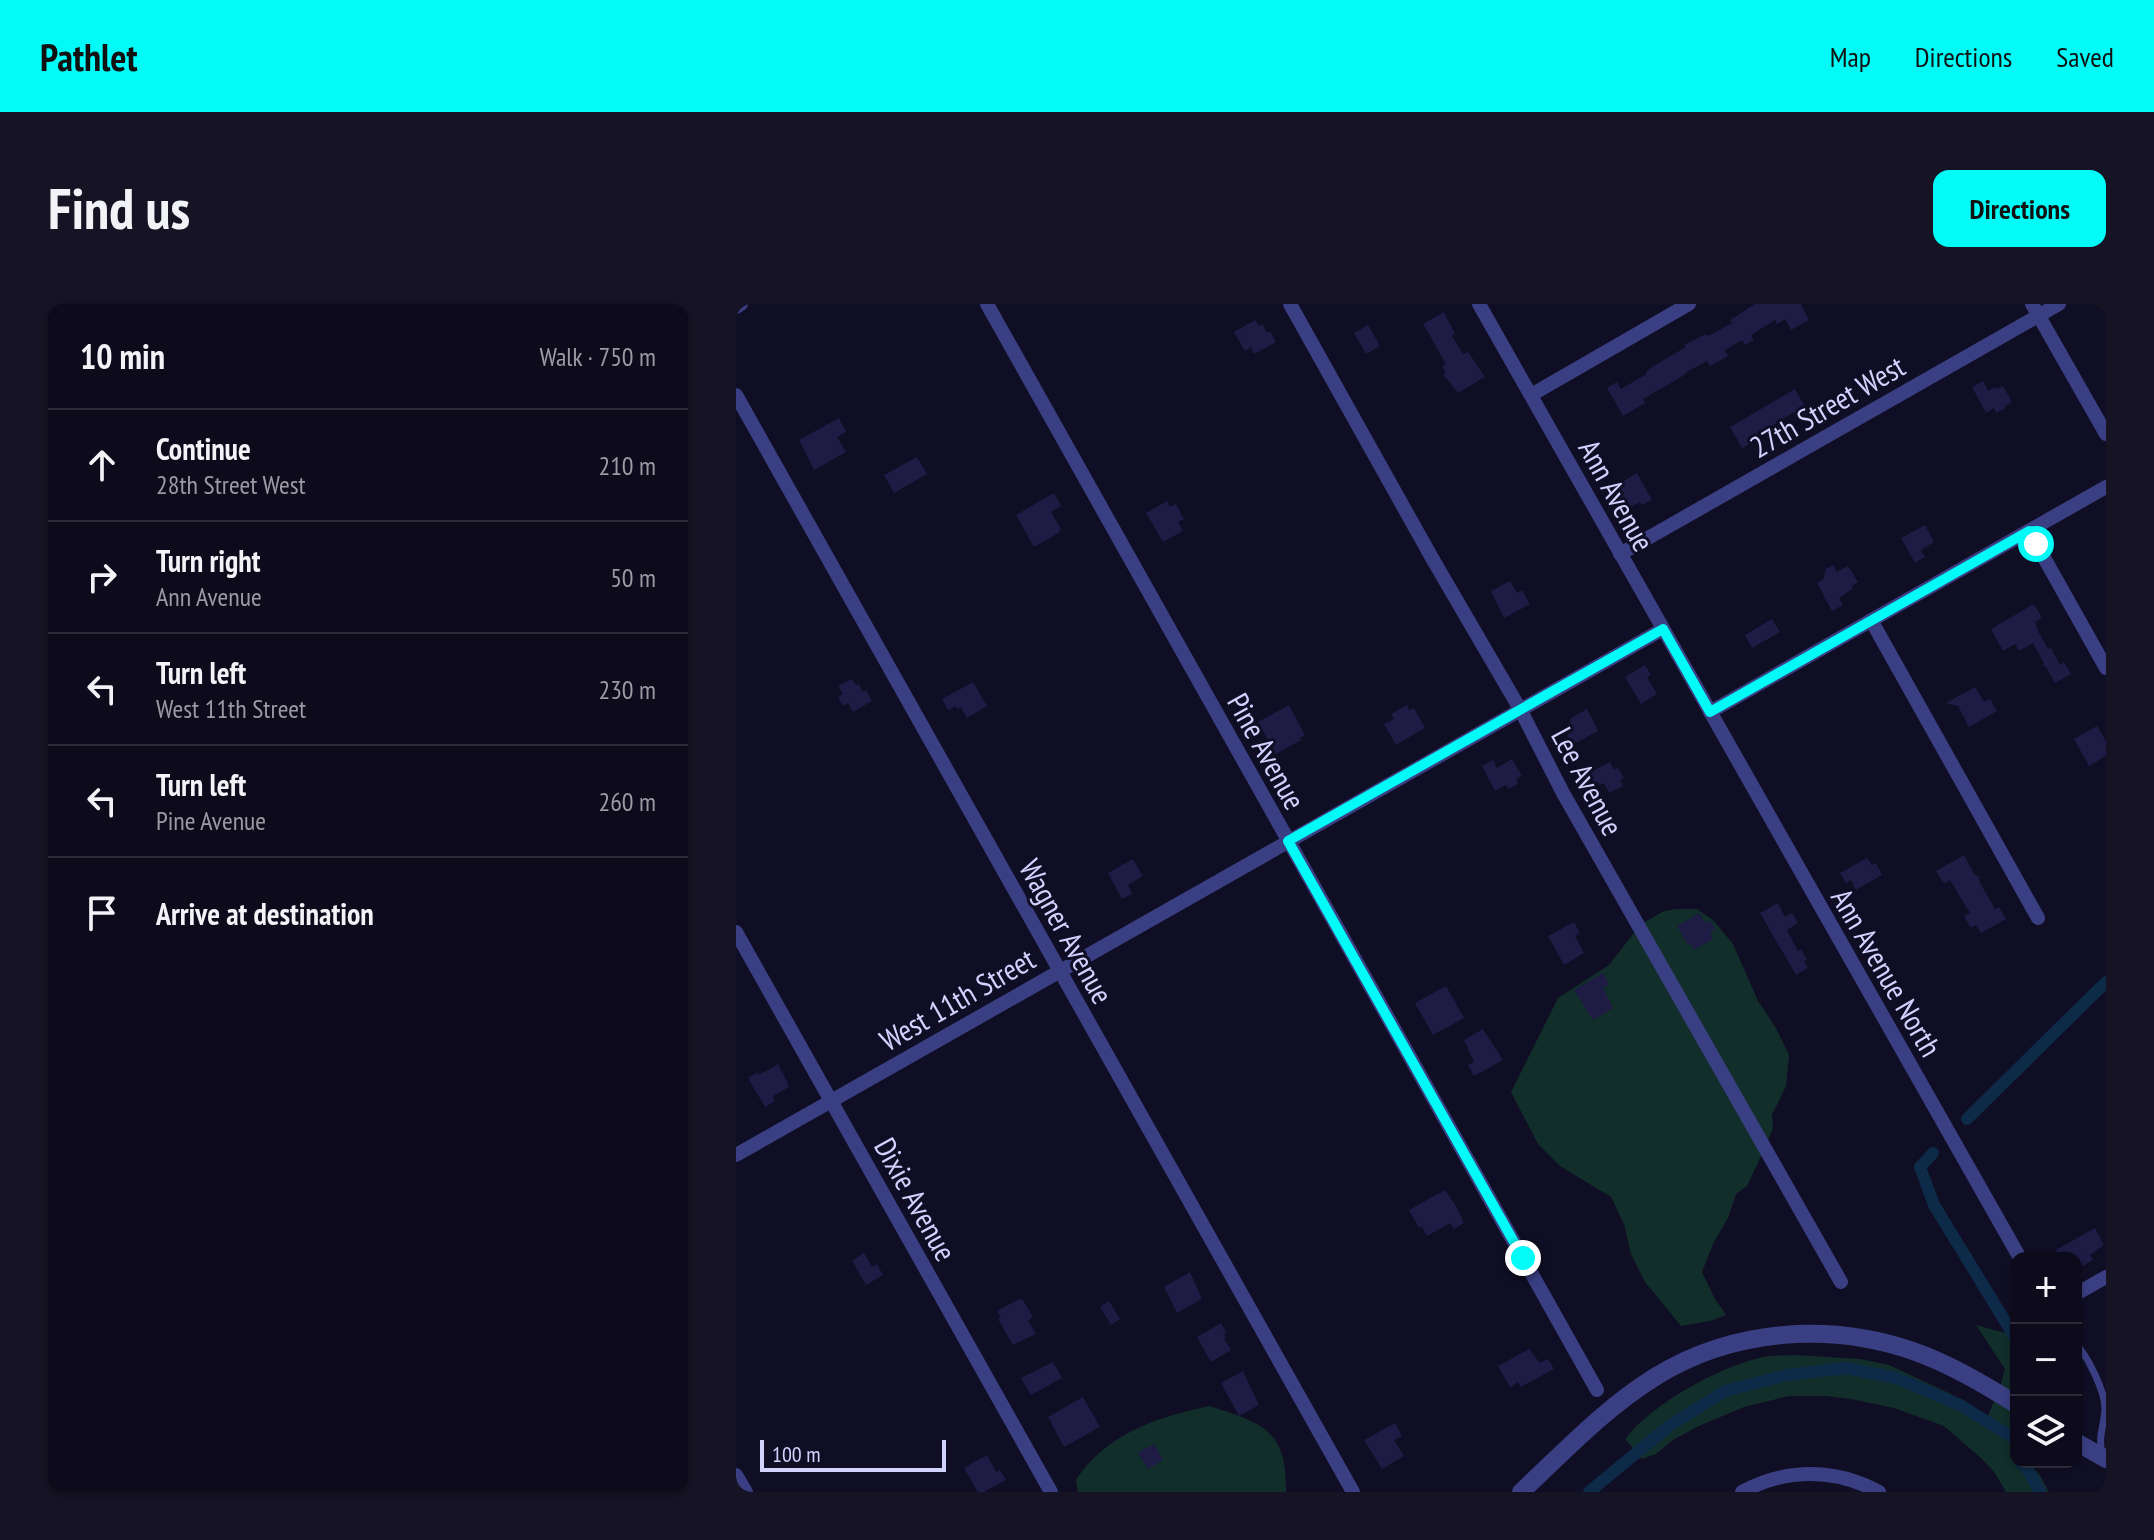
<!DOCTYPE html>
<html lang="en">
<head>
<meta charset="utf-8">
<style>
	body { margin:0; font-family:"PT Sans Narrow",sans-serif; background:#151324; color:#f1f3f6 }
	.controls { position:absolute; right:24px; bottom:24px; display:grid; overflow:hidden; border-radius:16px; box-shadow:0 2px 6px #0004 }
	.controls button { width:72px; height:72px; display:grid; place-items:center; padding:0; border:0; border-bottom:2px solid #2c2b3a; background:#0c0a1b; color:#f1f3f6; font:40px sans-serif }
	.scale { position:absolute; left:24px; bottom:20px; width:186px; box-sizing:border-box; padding-left:8px; border:4px solid #d2d2ff; border-top:0; font-size:22px; line-height:28px; white-space:nowrap; color:#d2d2ff; -webkit-text-stroke:6px #100e24; paint-order:stroke }
	.stop { position:absolute; width:24px; height:24px; margin:-18px; border:6px solid #02fbf7; border-radius:50%; background:#fff }
	.stop.end { background:#02fbf7; border-color:#fff; box-shadow:0 2px 8px #0008 }
	.list { margin:0; padding:0; list-style:none }
	h2 { display:flex; justify-content:space-between; align-items:center; height:104px; margin:0; padding:0 32px; font-size:34px }
	h2 small { font-size:26px; font-weight:400; color:#9a9aa3 }
	.list li { display:grid; grid-template-columns:52px 1fr auto; gap:24px; align-items:center; box-sizing:border-box; height:112px; padding:0 32px; border-top:2px solid #2c2b3a }
	.list b { display:block; font-size:30px; white-space:nowrap }
	.list p { margin:0; font-size:26px; white-space:nowrap; color:#9a9aa3 }
	.list em { font-size:26px; font-style:normal; color:#9a9aa3 }
	.icon { flex:none; width:44px; height:44px; fill:none; stroke:currentColor; stroke-width:2; stroke-linecap:round; stroke-linejoin:round }
	.map { position:relative; flex:none; width:1370px; height:1188px; overflow:hidden; border-radius:16px }
	header { display:flex; align-items:center; gap:48px; box-sizing:border-box; height:112px; padding:0 40px; background:#02fbf7; color:#111 }
	header strong { font-size:38px }
	nav { display:flex; gap:44px; margin-inline-start:auto; font-size:28px }
	.intro { display:flex; align-items:center; justify-content:space-between; box-sizing:border-box; height:192px; padding:0 48px }
	h1 { margin:0; font-size:56px }
	.button { padding:20px 36px; border-radius:16px; background:#02fbf7; color:#111; font-size:28px; font-weight:700 }
	main { display:flex; gap:48px; padding:0 48px }
	aside { flex:1; background:#0c0a1b; border-radius:16px; box-shadow:0 2px 6px #0004 }
	.map>svg:first-child { display:block }
	.green { fill:#122e2a }
	.lines { fill:none; stroke-linecap:round; stroke-linejoin:round }
	.canal { stroke:#0d2b49; stroke-width:12 }
	.building { fill:#1e1b45 }
	.service { stroke:#3a3f83; stroke-width:7 }
	.minor { stroke:#3a3f83; stroke-width:14 }
	.tertiary { stroke:#3a3f83; stroke-width:18 }
	.route { stroke:#02fbf7; stroke-width:10 }
	.labels { text-anchor:middle; dominant-baseline:central; stroke-width:6; stroke-linejoin:round; paint-order:stroke }
	.street-label { font-size:30px; fill:#d2d2ff; stroke:#100e24 }
</style>
</head>
<body>
<header>
<strong>Pathlet</strong>
<nav><a>Map</a><a>Directions</a><a>Saved</a></nav>
</header>
<div class="intro"><h1>Find us</h1><a class="button">Directions</a></div>
<main>
<aside>
<h2>10 min<small>Walk · 750 m</small></h2>
<ul class="list">
<li><svg class="icon" aria-label="ahead" viewBox="0 0 24 24"><path d="M12 20V5M6 11l6-6 6 6"/></svg><div><b>Continue</b><p>28th Street West</p></div><em>210 m</em></li>
<li><svg class="icon" aria-label="right" viewBox="0 0 24 24"><path d="M7 20v-9h11M14 6l5 5-5 5"/></svg><div><b>Turn right</b><p>Ann Avenue</p></div><em>50 m</em></li>
<li><svg class="icon" aria-label="left" viewBox="0 0 24 24"><path d="M17 20v-9H6M10 6l-5 5 5 5"/></svg><div><b>Turn left</b><p>West 11th Street</p></div><em>230 m</em></li>
<li><svg class="icon" aria-label="left" viewBox="0 0 24 24"><path d="M17 20v-9H6M10 6l-5 5 5 5"/></svg><div><b>Turn left</b><p>Pine Avenue</p></div><em>260 m</em></li>
<li><svg class="icon" aria-label="arrive" viewBox="0 0 24 24"><path d="M6 21V4h12l-3 4 3 4H6"/></svg><div><b>Arrive at destination</b></div></li>
</ul>
</aside>
<div class="map">
<svg width="1370" height="1188" viewBox="0 0 1370 1188">
	<rect width="100%" height="100%" fill="#100e24"/>
	<g class="green">
		<polygon points="939,605 961,605 978,617 997,640 1022,697 1040,724 1053,751 1050,782 1036,811 1037,824 1028,846 1011,882 1000,890 992,914 977,940 966,968 979,995 990,1011 974,1017 945,1022 909,978 895,950 888,920 875,893 824,862 802,840 775,788 822,694 873,661 904,621 926,608"/>
		<polygon points="1240,1021 1280,1032 1280,1093 1264,1083 1269,1065"/>
		<path d="M1058 1051 1124 1055 1153 1061 1215 1090 1244 1112H1252L1259 1095 1280 1108V1158H1292L1303 1170 1313 1188H1270L1259 1169 1245 1154 1208 1122 1158 1104 1115 1095 1090 1092H1053L1008 1103 963 1122 937 1136 920 1150 906 1155 889 1135C916 1100 982 1063 1027 1053 1037 1051 1048 1052 1058 1051Z"/>
		<path d="M473 1102C526 1119 551 1125 550 1188H342L340 1176C370 1130 421 1113 473 1102Z"/>
	</g>
	<g class="lines">
		<g class="canal">
			<polyline points="1231,815 1370,678"/>
			<polyline points="1197,849 1184,863 1198,901 1280,1035"/>
			<polyline points="1284,1158 1292,1166 1304,1188"/>
			<polyline points="853,1188 933,1122 989,1087 1051,1071 1110,1064 1160,1074 1224,1101 1278,1134"/>
		</g>
	</g>
	<g class="building">
		<polygon points="1019,0 1065,0 1073,16 1055,26 1049,15 1041,20 1039,16 1015,31 1018,36 1009,41 1006,36 989,46 992,52 974,62 971,57 949,69 950,70 907,95 909,99 887,112 871,84 881,78 885,85 911,70 910,68 916,63 950,43 948,41 970,30 972,32 989,23 996,19 994,16"/>
		<polygon points="708,8 719,30 716,32 727,50 732,48 749,73 722,89 707,70 710,69 706,62 710,60 687,20"/>
		<polygon points="519,16 523,22 526,20 531,29 534,27 540,38 518,50 515,43 509,47 498,28"/>
		<polygon points="632,21 644,42 630,50 618,29"/>
		<polygon points="1247,77 1252,87 1260,83 1261,85 1267,82 1276,98 1269,102 1270,104 1260,109 1258,104 1250,109 1236,83"/>
		<polygon points="1059,85 1073,110 1062,116 1058,108 1026,128 1028,132 1006,144 994,123"/>
		<polygon points="103,114 110,128 101,133 110,148 78,166 63,136"/>
		<polygon points="181,153 191,170 158,189 148,171"/>
		<polygon points="901,169 916,196 906,201 904,198 887,207 875,185"/>
		<polygon points="318,189 325,202 315,208 325,225 323,226 324,228 298,243 280,211"/>
		<polygon points="431,197 434,203 440,200 448,215 442,218 447,227 427,238 410,209"/>
		<polygon points="1189,221 1198,238 1185,246 1189,253 1179,259 1165,234"/>
		<polygon points="1097,261 1101,268 1112,262 1122,278 1116,282 1117,284 1112,288 1103,294 1107,301 1096,307 1081,279 1087,276 1090,265"/>
		<polygon points="774,277 781,289 786,286 794,300 768,314 755,287"/>
		<polygon points="1298,300 1306,314 1299,318 1302,327 1312,345 1315,344 1324,361 1328,358 1335,370 1319,379 1310,363 1307,362 1308,359 1297,339 1283,347 1279,340 1267,347 1255,325"/>
		<polygon points="1036,315 1044,328 1016,344 1009,331"/>
		<polygon points="909,361 915,371 911,373 921,390 905,400 889,373"/>
		<polygon points="116,375 120,381 123,380 127,388 130,386 136,397 117,408 112,399 107,402 102,393 107,390 102,382"/>
		<polygon points="237,378 251,402 231,414 225,403 221,405 220,402 212,406 206,395"/>
		<polygon points="1239,383 1248,398 1254,395 1261,407 1233,423 1222,402 1210,399"/>
		<polygon points="553,401 569,431 564,434 565,436 540,450 522,418"/>
		<polygon points="671,401 673,406 678,404 689,424 660,441 648,420 658,415 655,410"/>
		<polygon points="851,405 862,427 836,441 831,431 838,427 834,420 835,414"/>
		<polygon points="1361,422 1370,437 1370,452 1353,462 1338,435"/>
		<polygon points="776,455 786,472 780,475 782,480 772,485 770,481 759,487 746,462 757,456 761,464"/>
		<polygon points="874,458 878,466 882,464 888,474 884,476 887,482 873,489 868,479 864,481 862,478 857,481 851,470"/>
		<polygon points="1228,551 1239,571 1243,572 1244,579 1259,605 1263,603 1270,615 1245,629 1240,621 1235,624 1228,612 1234,609 1214,576 1208,580 1200,567"/>
		<polygon points="1131,554 1136,561 1140,559 1146,571 1120,586 1115,576 1110,579 1104,569"/>
		<polygon points="397,555 407,572 392,581 396,590 386,595 372,569"/>
		<polygon points="1042,599 1049,613 1056,609 1062,619 1051,626 1062,647 1065,645 1071,656 1068,657 1072,664 1060,671 1024,609"/>
		<polygon points="963,609 969,619 974,616 979,625 974,628 977,635 958,646 955,640 952,641 941,622"/>
		<polygon points="838,618 844,629 839,632 848,649 828,661 812,632"/>
		<polygon points="867,669 873,680 867,684 877,704 857,716 838,686"/>
		<polygon points="710,682 728,714 697,731 679,699"/>
		<polygon points="747,725 767,756 738,772 732,761 738,758 728,736"/>
		<polygon points="42,760 52,779 51,780 53,783 37,792 39,797 29,803 12,774 22,768 23,771"/>
		<polygon points="709,886 720,902 728,919 718,925 714,919 691,932 686,923 683,924 673,906"/>
		<polygon points="1359,924 1368,941 1354,951 1357,956 1340,966 1340,954 1325,954 1320,946"/>
		<polygon points="128,949 136,963 141,960 147,971 130,981 116,957"/>
		<polygon points="454,968 466,995 441,1009 428,983"/>
		<polygon points="283,995 287,996 297,1013 292,1016 300,1030 277,1041 262,1015 265,1014 261,1007"/>
		<polygon points="373,997 384,1015 375,1021 364,1003"/>
		<polygon points="485,1019 490,1029 488,1030 490,1033 488,1034 495,1046 475,1058 461,1033"/>
		<polygon points="793,1045 804,1059 812,1055 818,1065 785,1083 782,1078 774,1083 762,1062"/>
		<polygon points="317,1058 326,1074 295,1091 285,1074"/>
		<polygon points="507,1067 523,1101 503,1112 485,1079"/>
		<polygon points="347,1093 364,1123 328,1143 312,1113"/>
		<polygon points="659,1119 666,1132 658,1136 668,1152 646,1165 628,1136"/>
		<polygon points="418,1140 427,1156 412,1165 402,1149"/>
		<polygon points="251,1151 260,1168 264,1166 270,1176 248,1188 242,1188 228,1164"/>
	</g>
	<g class="lines">
		<path class="service" d="M1340 1040C1352 1053 1369 1087 1369 1105 1368 1123 1362 1130 1366 1151"/>
		<g class="minor">
			<polyline points="251,0 861,1086"/>
			<polyline points="554,0 696,254 784,405 827,489 1105,978"/>
			<polyline points="743,0 1284,954"/>
			<polyline points="1296,0 1370,130"/>
			<polyline points="0,3 5,0"/>
			<polyline points="0,91 617,1188"/>
			<polyline points="795,91 953,0"/>
			<polyline points="1293,227 1370,364"/>
			<polyline points="884,250 1323,0"/>
			<polyline points="1135,316 1302,614"/>
			<polyline points="974,408 1370,183"/>
			<polyline points="0,628 315,1188"/>
			<polyline points="0,851 927,325"/>
			<polyline points="1340,990 1370,973"/>
			<polyline points="0,1171 10,1188"/>
			<path d="M1006 1188C1050 1164 1099 1164 1143 1188"/>
		</g>
		<g class="tertiary">
			<polyline points="1340,1138 1370,1155"/>
			<path d="M785 1188C828 1148 869 1104 919 1073 996 1025 1093 1018 1177 1047 1214 1060 1247 1080 1280 1100"/>
		</g>
	</g>
	<g class="lines">
		<polyline class="route" points="787,954 552,537 927,325 974,408 1293,227 1300,240"/>
	</g>
	<g class="labels">
		<g class="street-label">
			<text transform="translate(1091 102) rotate(-30)">27th Street West</text>
			<text transform="translate(881 191) rotate(61)">Ann Avenue</text>
			<text transform="translate(531 447) rotate(61)">Pine Avenue</text>
			<text transform="translate(852 477) rotate(62)">Lee Avenue</text>
			<text transform="translate(331 627) rotate(61)">Wagner Avenue</text>
			<text transform="translate(1151 668) rotate(60)">Ann Avenue North</text>
			<text transform="translate(221 695) rotate(-30)">West 11th Street</text>
			<text transform="translate(180 895) rotate(61)">Dixie Avenue</text>
		</g>
	</g>
</svg>
<div class="controls">
<button>+</button>
<button>−</button>
<button><svg class="icon" aria-label="layers" viewBox="0 0 24 24"><path d="M12 4l9 5-9 5-9-5zM3 14l9 5 9-5"/></svg></button>
</div>
<div class="scale">100 m</div>
<div class="stop" style="left:1300px;top:240px"></div>
<div class="stop end" style="left:787px;top:954px"></div>
</div>
</main>
</body>
</html>
